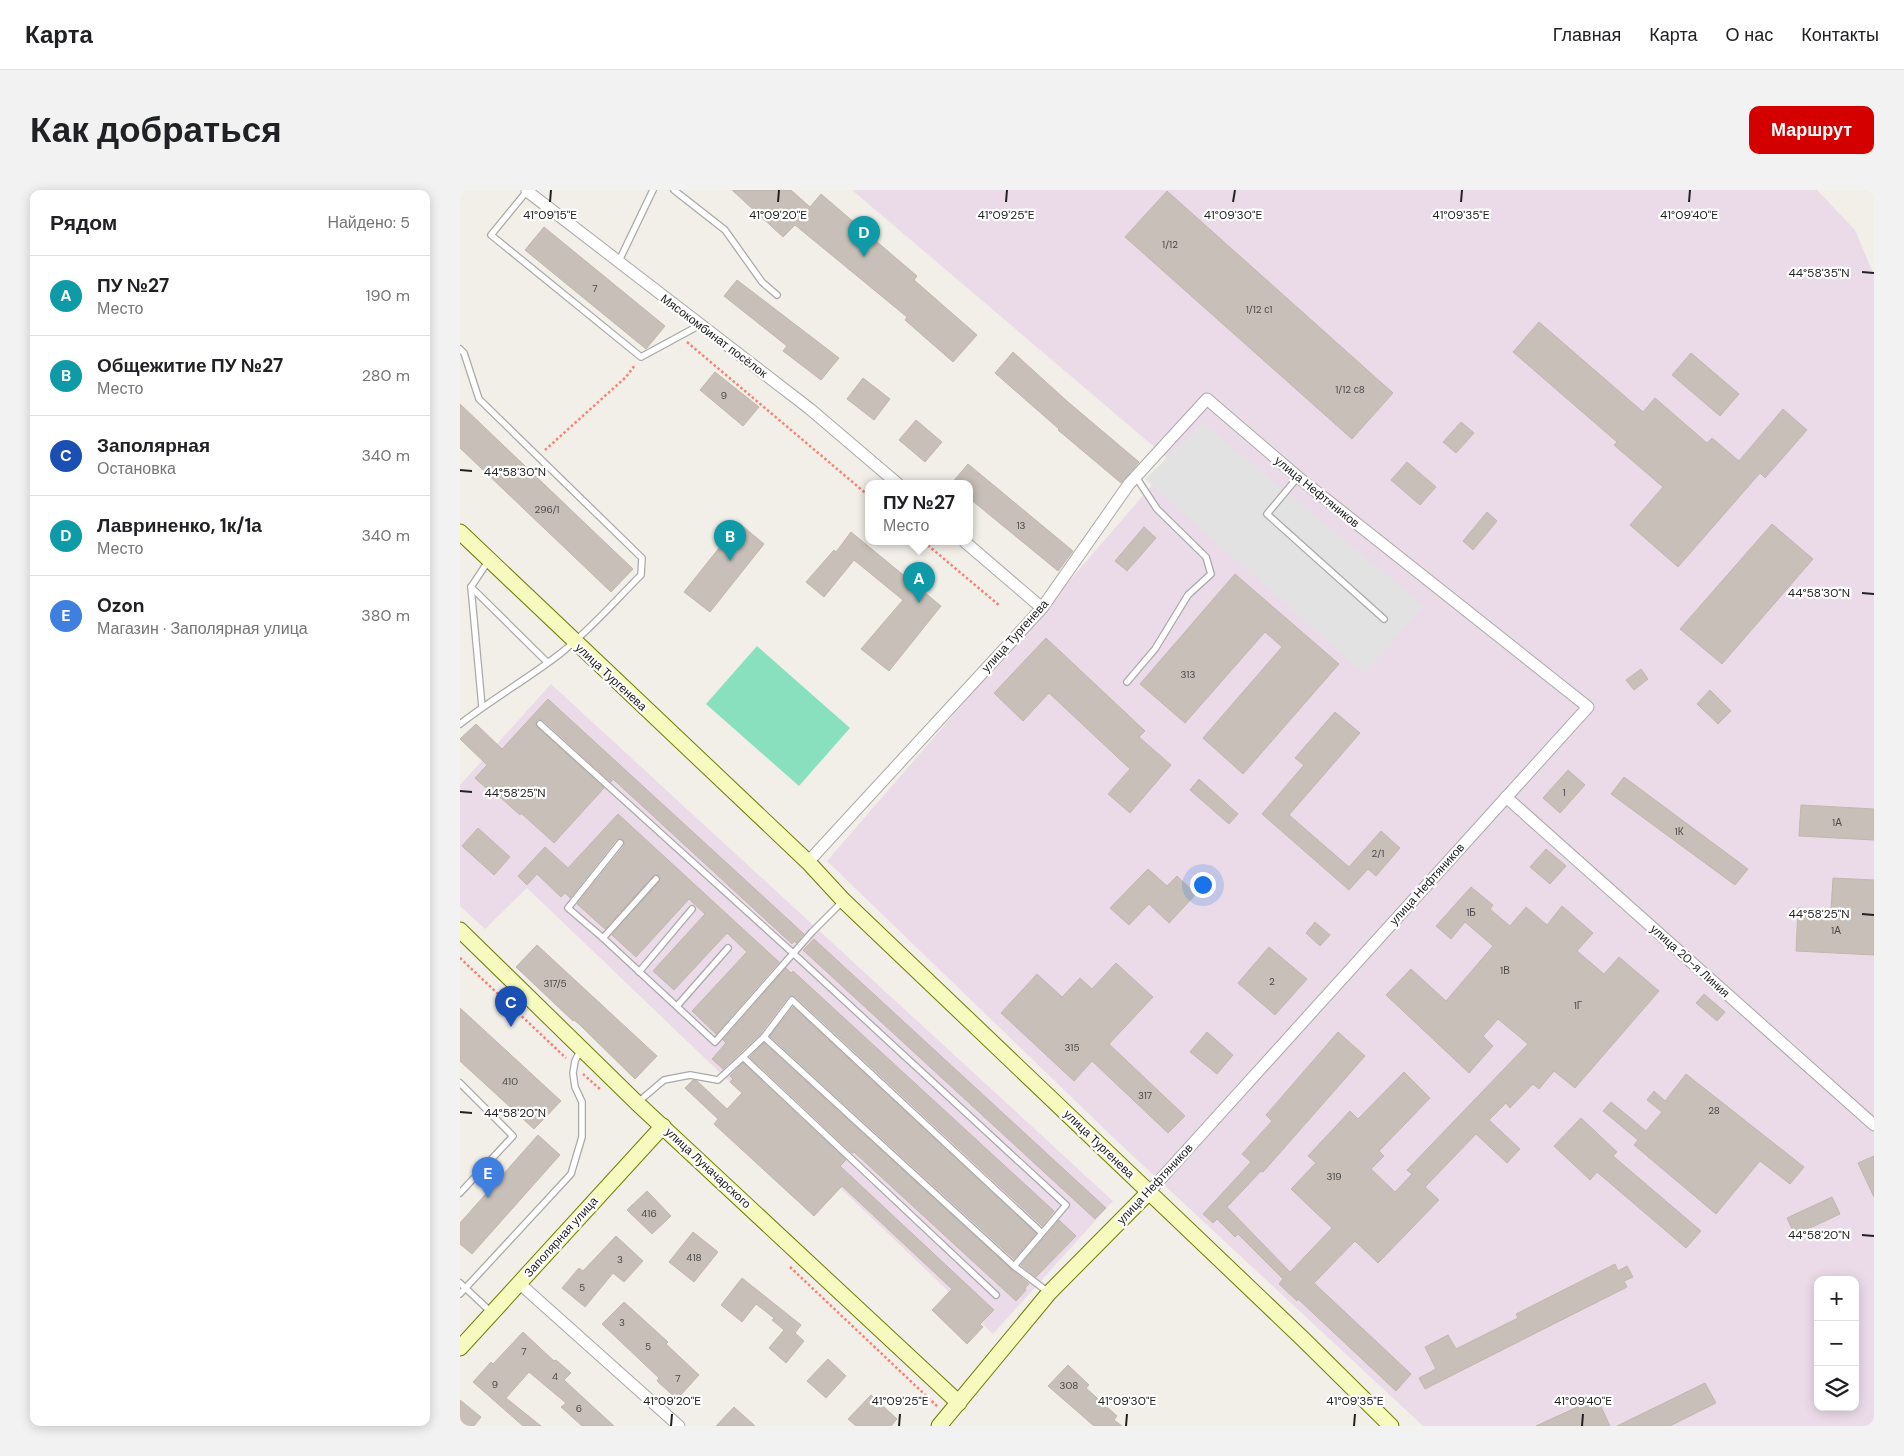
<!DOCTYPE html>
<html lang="ru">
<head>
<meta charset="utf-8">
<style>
	body { margin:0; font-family:"DM Sans",sans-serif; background:#f2f2f2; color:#202124 }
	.controls { position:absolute; right:15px; bottom:15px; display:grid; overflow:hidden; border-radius:10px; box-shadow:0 2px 12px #0003 }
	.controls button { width:45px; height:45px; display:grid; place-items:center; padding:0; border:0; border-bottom:1px solid #e0e0e0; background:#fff; color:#202124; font:25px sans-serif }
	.you { position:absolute; left:742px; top:694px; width:18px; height:18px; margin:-12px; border:4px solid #fff; border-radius:50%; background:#1a73e8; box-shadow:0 0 0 8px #1a73e833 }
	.badge { display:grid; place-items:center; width:32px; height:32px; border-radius:50%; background:#d40000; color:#fff; font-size:16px; font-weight:700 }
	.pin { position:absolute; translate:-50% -41px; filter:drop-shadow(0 1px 2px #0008) }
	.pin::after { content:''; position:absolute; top:26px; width:18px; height:15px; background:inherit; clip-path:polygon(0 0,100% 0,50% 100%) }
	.popup { position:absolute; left:405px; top:290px; width:108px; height:65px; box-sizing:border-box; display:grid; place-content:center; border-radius:10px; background:#fff; filter:drop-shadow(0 1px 4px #0005); font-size:16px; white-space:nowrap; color:#757577 }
	.popup b { font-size:19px; color:#202124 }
	.popup::after { content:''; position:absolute; left:50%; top:100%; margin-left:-10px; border:10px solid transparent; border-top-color:#fff }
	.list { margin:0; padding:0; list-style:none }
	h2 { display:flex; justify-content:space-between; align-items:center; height:65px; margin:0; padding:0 20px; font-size:21px }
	h2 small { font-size:16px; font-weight:400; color:#757577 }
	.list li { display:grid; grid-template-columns:32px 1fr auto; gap:15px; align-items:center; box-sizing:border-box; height:80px; padding:0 20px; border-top:1px solid #e0e0e0 }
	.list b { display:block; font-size:19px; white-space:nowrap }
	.list p { margin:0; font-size:16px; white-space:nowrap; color:#757577 }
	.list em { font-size:16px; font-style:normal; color:#757577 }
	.icon { flex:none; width:28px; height:28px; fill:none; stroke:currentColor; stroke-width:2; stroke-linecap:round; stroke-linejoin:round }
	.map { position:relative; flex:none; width:1414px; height:1236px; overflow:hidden; border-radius:10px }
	header { display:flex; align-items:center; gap:30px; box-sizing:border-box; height:70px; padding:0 25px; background:#fff; border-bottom:1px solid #e0e0e0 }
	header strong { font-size:24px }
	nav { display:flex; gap:28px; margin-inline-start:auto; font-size:18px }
	.intro { display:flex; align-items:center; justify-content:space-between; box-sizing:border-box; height:120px; padding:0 30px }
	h1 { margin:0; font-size:35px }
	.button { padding:12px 22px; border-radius:10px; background:#d40000; color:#fff; font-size:18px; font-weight:700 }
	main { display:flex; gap:30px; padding:0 30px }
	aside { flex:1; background:#fff; border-radius:10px; box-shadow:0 2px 12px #0003 }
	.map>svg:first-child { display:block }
	.industrial { fill:#ebdbe8; fill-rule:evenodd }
	.pitch { fill:#88e0be }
	.parking { fill:#e2e2e2 }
	.building { fill:#c7bfb8; stroke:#c4b6ab }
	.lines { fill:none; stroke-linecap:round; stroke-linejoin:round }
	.lane-casing { stroke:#a9a9a9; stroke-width:8 }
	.street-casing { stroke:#a9a9a9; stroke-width:13 }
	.secondary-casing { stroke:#707d05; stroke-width:17 }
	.path { stroke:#fa8072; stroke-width:2.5; stroke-dasharray:2.5 2.5; stroke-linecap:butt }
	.lane { stroke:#fff; stroke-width:5.5 }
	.street { stroke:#fff; stroke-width:11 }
	.secondary { stroke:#f7fabf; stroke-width:15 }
	.ticks { fill:none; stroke:#222; stroke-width:2 }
	.labels { text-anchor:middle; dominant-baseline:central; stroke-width:4.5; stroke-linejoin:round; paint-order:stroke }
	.number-label { font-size:10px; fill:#4b4948 }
	.street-label { font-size:12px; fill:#222; stroke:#fff }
	.ticks-label { font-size:12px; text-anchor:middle; fill:#222; stroke:#fff; stroke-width:4.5; stroke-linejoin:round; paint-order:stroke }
</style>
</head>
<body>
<header>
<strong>Карта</strong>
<nav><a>Главная</a><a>Карта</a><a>О нас</a><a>Контакты</a></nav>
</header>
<div class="intro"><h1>Как добраться</h1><a class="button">Маршрут</a></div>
<main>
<aside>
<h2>Рядом<small>Найдено: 5</small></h2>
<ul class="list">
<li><span class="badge" style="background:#0f9aa8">A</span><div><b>ПУ №27</b><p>Место</p></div><em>190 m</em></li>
<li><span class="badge" style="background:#0f9aa8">B</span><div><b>Общежитие ПУ №27</b><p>Место</p></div><em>280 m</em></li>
<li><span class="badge" style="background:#1a4fb4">C</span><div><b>Заполярная</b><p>Остановка</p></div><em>340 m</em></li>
<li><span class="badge" style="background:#0f9aa8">D</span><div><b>Лавриненко, 1к/1а</b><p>Место</p></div><em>340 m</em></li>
<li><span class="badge" style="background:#3f7fe0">E</span><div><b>Ozon</b><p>Магазин · Заполярная улица</p></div><em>380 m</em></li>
</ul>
</aside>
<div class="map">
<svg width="1414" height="1236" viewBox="0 0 1414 1236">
	<rect width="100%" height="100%" fill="#f2efe9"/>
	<g class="industrial">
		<path d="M392 0H1357L1395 40 1414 85V1236H963L659 953 367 671 712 272ZM1358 1090H1395V1217H1358Z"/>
		<polygon points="91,494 653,1011 533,1144 67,698 25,739 0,716 0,595"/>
	</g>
	<polygon class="pitch" points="297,456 390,538 339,596 246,514"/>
	<polygon class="parking" points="743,233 964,416 904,484 685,289"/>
	<g class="building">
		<polygon points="272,0 331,0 350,17 361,4 457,86 454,90 517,145 493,172 445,130 447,127 335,35 323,47"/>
		<polygon points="707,1 933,203 892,249 665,47"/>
		<polygon points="84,37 205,136 186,159 65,60"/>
		<polygon points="277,90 379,168 361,190 323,161 327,156 264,106"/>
		<polygon points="1079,132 1183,222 1195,208 1247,253 1252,248 1279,271 1323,219 1347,240 1305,288 1300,283 1218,377 1170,335 1203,297 1154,255 1157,252 1053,162"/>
		<polygon points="553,162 608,212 679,272 661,293 598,240 599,239 535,183"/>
		<polygon points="1231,163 1279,204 1260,226 1212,185"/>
		<polygon points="255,182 299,217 283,236 240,200"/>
		<polygon points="403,188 430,209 414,230 387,209"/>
		<polygon points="0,214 173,379 151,402 0,258"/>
		<polygon points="456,230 482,252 465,272 439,250"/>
		<polygon points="1001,232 1014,243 996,263 983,252"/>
		<polygon points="947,272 976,297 960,315 931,290"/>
		<polygon points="508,274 613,361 598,381 509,308 509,294 491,294"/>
		<polygon points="1027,322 1037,331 1013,360 1003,351"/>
		<polygon points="279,333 304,354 250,422 224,402"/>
		<polygon points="1312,334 1353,369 1262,474 1220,439"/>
		<polygon points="684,337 696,348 667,381 655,371"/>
		<polygon points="391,342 481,416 429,481 401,459 443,410 394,370 364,407 346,392 374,360 376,362"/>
		<polygon points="775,384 879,474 783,584 743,548 822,457 805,442 725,533 680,494"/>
		<polygon points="586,448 685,541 679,547 711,575 670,623 648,604 670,579 589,503 563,531 534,503"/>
		<polygon points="1181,479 1188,489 1174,500 1166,490"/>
		<polygon points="1250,500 1271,521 1258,534 1237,514"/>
		<polygon points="88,509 344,744 336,753 334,751 332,754 153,589 151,592 83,530 79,529 76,531 77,537 144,598 94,653 61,623 60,625 28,596 26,598 15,588 27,575 0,549 16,534 42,559"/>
		<polygon points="875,522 900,543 829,625 889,677 921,641 940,658 916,686 908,679 889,700 802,624 844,575 835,568"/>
		<polygon points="1108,580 1125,595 1100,623 1083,608"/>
		<polygon points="1164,587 1288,679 1275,695 1151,604"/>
		<polygon points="739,589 778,624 769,634 730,600"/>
		<polygon points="1341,615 1414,619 1414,650 1339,646"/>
		<polygon points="158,624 319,772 256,844 232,821 287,762 267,743 214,800 193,781 245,724 229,709 176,767 152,745 199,692 201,688 199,685 193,686 145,739 117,714 164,656 164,652 163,649 156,650 110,708 105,703 101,707 77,684 67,695 58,686 85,657 108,678"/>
		<polygon points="18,638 50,667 34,685 2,656"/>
		<polygon points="1086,659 1106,676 1090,694 1070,677"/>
		<polygon points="688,679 707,696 717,686 736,704 709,733 689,714 669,735 650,718"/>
		<polygon points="1373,688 1414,690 1414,765 1336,761 1338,718 1371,720"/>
		<polygon points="1011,697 1033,715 1030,719 1050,736 1066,717 1087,735 1102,716 1133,743 1117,761 1144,784 1159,767 1199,801 1115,898 1094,881 1079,899 1073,894 1050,918 1046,913 1029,930 1060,959 1047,973 1016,944 965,997 979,1010 918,1073 895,1051 854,1093 951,1184 936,1201 838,1109 837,1111 819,1094 823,1089 778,1044 775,1047 757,1029 753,1033 743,1024 791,972 782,964 812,931 806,925 878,842 905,866 803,982 801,981 767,1017 830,1082 872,1038 831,999 856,973 848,966 890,921 898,929 944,882 970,908 919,961 924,966 911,979 935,1002 952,984 947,980 1068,854 1038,829 1023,846 1033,856 1009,883 926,805 951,779 986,811 1033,756 1005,732 991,749 976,736"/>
		<polygon points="855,732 870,745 860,756 846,743"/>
		<polygon points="354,749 646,1018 635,1029 343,760"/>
		<polygon points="77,755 197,866 175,889 120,835 114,830 113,831 56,777"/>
		<polygon points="809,757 847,789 815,825 778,793"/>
		<polygon points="656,773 693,807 649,854 725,926 708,943 632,871 614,891 541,823 577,784 602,807 620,788 632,799"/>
		<polygon points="326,778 331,783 333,781 594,1021 582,1036 335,806 328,807 300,844 263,879 252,869 266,853 263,850"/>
		<polygon points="1244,804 1265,822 1257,831 1236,813"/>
		<polygon points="333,817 576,1043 554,1069 310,846"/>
		<polygon points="0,818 101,911 74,939 0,871"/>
		<polygon points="747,842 773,865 757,884 730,862"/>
		<polygon points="304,853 551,1079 569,1094 565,1098 566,1100 556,1111 394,962 392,963 290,867"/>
		<polygon points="283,873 386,970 380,976 534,1120 520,1134 523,1137 507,1154 472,1120 492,1099 382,996 354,1026 254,934 258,929 225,898 233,890 237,891 267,919 282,903 270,892 273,889 270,886"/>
		<polygon points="1226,884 1344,977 1330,994 1300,971 1256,1024 1174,955 1178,950 1143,921 1151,912 1186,941 1202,922 1187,910 1194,901 1205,911"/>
		<polygon points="1121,928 1157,962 1153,966 1241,1041 1226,1058 1137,982 1130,990 1094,956"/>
		<polygon points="78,945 100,965 12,1064 0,1054 0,1033"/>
		<polygon points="1414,966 1414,1007 1398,973"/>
		<polygon points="187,1001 211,1026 192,1044 167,1020"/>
		<polygon points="1372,1007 1380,1024 1335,1045 1327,1028"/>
		<polygon points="599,1030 616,1046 576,1087 561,1075"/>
		<polygon points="233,1042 258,1062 234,1092 209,1072"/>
		<polygon points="156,1046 183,1071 164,1092 153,1083 125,1117 102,1098 119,1078 123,1081"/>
		<polygon points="1155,1074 1158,1081 1167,1076 1173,1087 1164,1091 1167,1097 965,1199 959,1188 976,1179 965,1157 988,1145 996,1159 1058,1128 1056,1124"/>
		<polygon points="282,1088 341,1135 335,1143 344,1151 326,1173 309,1158 324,1140 312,1130 314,1128 296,1114 282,1132 261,1115"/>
		<polygon points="164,1112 208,1152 206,1154 239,1185 217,1209 197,1191 199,1188 142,1134"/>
		<polygon points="63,1142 94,1171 96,1170 111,1183 104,1190 154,1236 122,1236 101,1217 106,1213 69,1182 46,1208 81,1236 63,1236 13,1192 31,1172 33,1174"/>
		<polygon points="368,1169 386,1186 366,1208 347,1191"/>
		<polygon points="608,1175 629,1195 626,1198 657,1226 654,1230 662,1236 634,1236 588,1196"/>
		<polygon points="1245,1193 1256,1213 1210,1236 1157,1236"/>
		<polygon points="411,1205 437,1229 431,1236 396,1236 388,1229"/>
		<polygon points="1137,1208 1150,1236 1076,1236"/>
		<polygon points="0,1210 21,1227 14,1236 0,1236"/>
		<polygon points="274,1217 295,1236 256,1236"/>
	</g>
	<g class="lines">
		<defs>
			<g id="lane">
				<polyline points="214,0 265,40 302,92 317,105"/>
				<polyline points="67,1 31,45 181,167 240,135"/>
				<polyline points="158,73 193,0"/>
				<path d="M0 159 4 163 19 209 182 368 181 385C155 411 130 440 101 463 69 488 32 509 0 534"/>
				<polyline points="838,287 807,324 924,429"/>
				<polyline points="29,370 11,397 87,472"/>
				<polyline points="11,397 22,517"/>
				<polyline points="667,492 695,459 728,405 751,384 746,367 697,319 676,287"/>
				<polyline points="80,534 334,764 606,1015 554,1076 304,847 332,810 582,1043"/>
				<polyline points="160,653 108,718 143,748 255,852 352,742 383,711"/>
				<polyline points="143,748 196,689"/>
				<polyline points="179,782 232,719"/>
				<polyline points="217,816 268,758"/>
				<polyline points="304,847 283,867 536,1105"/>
				<polyline points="0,893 53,946 0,1003"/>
				<polyline points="177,913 204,890 230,885 258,890 283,867"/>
				<polyline points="554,1076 588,1102"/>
				<polyline points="0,1093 31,1122"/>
				<polyline points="0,1104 111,984 122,947 122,912 115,897 113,883 115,871 121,859"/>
			</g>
			<g id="street">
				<polyline points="67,1 350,219 438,294"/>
				<polyline points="505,352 582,418"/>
				<polyline points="1046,607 1414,935"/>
				<polyline points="348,672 582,418 669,294 747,209 838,287 1128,517 689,1002"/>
				<polyline points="59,1093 219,1236"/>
			</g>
			<g id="secondary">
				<polyline points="0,342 348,672 384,711 843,1149 931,1236"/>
				<polyline points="0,740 177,913 499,1213"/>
				<polyline points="0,1158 203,936"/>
				<polyline points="479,1236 589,1103 689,1002"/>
			</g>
		</defs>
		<use href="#lane" class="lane-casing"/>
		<use href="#street" class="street-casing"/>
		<use href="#secondary" class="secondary-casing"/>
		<g class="path">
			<polyline points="227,152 409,306"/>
			<polyline points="85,260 166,187 175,175"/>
			<polyline points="464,352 540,416"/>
			<polyline points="0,768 106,868"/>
			<polyline points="123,884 141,900"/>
			<polyline points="330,1077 478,1217"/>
		</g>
		<use href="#lane" class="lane"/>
		<use href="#street" class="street"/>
		<use href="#secondary" class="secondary"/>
	</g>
	<path class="ticks" d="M90 12 91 0M318 12 319 0M546 12 547 0M773 12 775 0M1001 12 1002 0M1229 12 1230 0M1402 82 1414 83M0 280 12 281M1402 403 1414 404M0 601 12 602M1402 724 1414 725M0 922 12 923M1402 1045 1414 1046M211 1236 212 1224M439 1236 440 1224M666 1236 667 1224M894 1236 895 1224M1122 1236 1123 1224"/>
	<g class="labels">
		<g class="number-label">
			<text x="710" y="54">1/12</text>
			<text x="135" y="98">7</text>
			<text x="799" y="119">1/12 с1</text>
			<text x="890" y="199">1/12 с8</text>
			<text x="264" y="205">9</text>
			<text x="87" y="319">296/1</text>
			<text x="561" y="335">13</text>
			<text x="728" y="484">313</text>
			<text x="1104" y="602">1</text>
			<text x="1377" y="632">1А</text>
			<text x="1219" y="641">1К</text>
			<text x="918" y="663">2/1</text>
			<text x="1011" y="722">1Б</text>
			<text x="1376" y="740">1А</text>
			<text x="1045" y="780">1В</text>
			<text x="812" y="791">2</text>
			<text x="95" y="793">317/5</text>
			<text x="1118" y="815">1Г</text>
			<text x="612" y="857">315</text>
			<text x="50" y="891">410</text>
			<text x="685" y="905">317</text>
			<text x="1254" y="920">28</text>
			<text x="874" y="986">319</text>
			<text x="189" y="1023">416</text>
			<text x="234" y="1067">418</text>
			<text x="160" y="1069">3</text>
			<text x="122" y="1097">5</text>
			<text x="162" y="1132">3</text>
			<text x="188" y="1156">5</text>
			<text x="64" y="1161">7</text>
			<text x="95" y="1186">4</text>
			<text x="218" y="1188">7</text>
			<text x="35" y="1194">9</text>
			<text x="609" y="1195">308</text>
			<text x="119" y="1218">6</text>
		</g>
		<g class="street-label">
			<text transform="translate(254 146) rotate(37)">Мясокомбинат посёлок</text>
			<text transform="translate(857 302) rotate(39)">улица Нефтяников</text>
			<text transform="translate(555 446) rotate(-48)">улица Тургенева</text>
			<text transform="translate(151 487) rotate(43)">улица Тургенева</text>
			<text transform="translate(967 694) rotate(-48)">улица Нефтяников</text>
			<text transform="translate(1230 771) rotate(42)">улица 20-я Линия</text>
			<text transform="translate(639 954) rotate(44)">улица Тургенева</text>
			<text transform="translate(248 978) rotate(43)">улица Луначарского</text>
			<text transform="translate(695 994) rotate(-47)">улица Нефтяников</text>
			<text transform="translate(101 1047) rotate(-48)">Заполярная улица</text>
		</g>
	</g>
	<g class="ticks-label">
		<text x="90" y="29">41°09'15"E</text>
		<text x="318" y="29">41°09'20"E</text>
		<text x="546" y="29">41°09'25"E</text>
		<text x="773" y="29">41°09'30"E</text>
		<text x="1001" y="29">41°09'35"E</text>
		<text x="1229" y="29">41°09'40"E</text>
		<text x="1359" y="87">44°58'35"N</text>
		<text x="55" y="286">44°58'30"N</text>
		<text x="1359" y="407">44°58'30"N</text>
		<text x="55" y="607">44°58'25"N</text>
		<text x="1359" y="728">44°58'25"N</text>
		<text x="55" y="927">44°58'20"N</text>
		<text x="1359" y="1049">44°58'20"N</text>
		<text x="212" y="1215">41°09'20"E</text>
		<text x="440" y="1215">41°09'25"E</text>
		<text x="667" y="1215">41°09'30"E</text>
		<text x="895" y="1215">41°09'35"E</text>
		<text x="1123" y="1215">41°09'40"E</text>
	</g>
</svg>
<div class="controls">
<button>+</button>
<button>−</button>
<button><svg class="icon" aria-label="layers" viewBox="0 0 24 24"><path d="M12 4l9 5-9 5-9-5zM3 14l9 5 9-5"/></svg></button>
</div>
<div class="you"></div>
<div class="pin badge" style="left:459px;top:413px;background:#0f9aa8">A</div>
<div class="popup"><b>ПУ №27</b>Место</div>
<div class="pin badge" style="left:270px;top:371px;background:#0f9aa8">B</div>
<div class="pin badge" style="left:51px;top:837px;background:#1a4fb4">C</div>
<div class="pin badge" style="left:404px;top:67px;background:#0f9aa8">D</div>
<div class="pin badge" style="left:28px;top:1008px;background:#3f7fe0">E</div>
</div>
</main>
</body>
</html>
